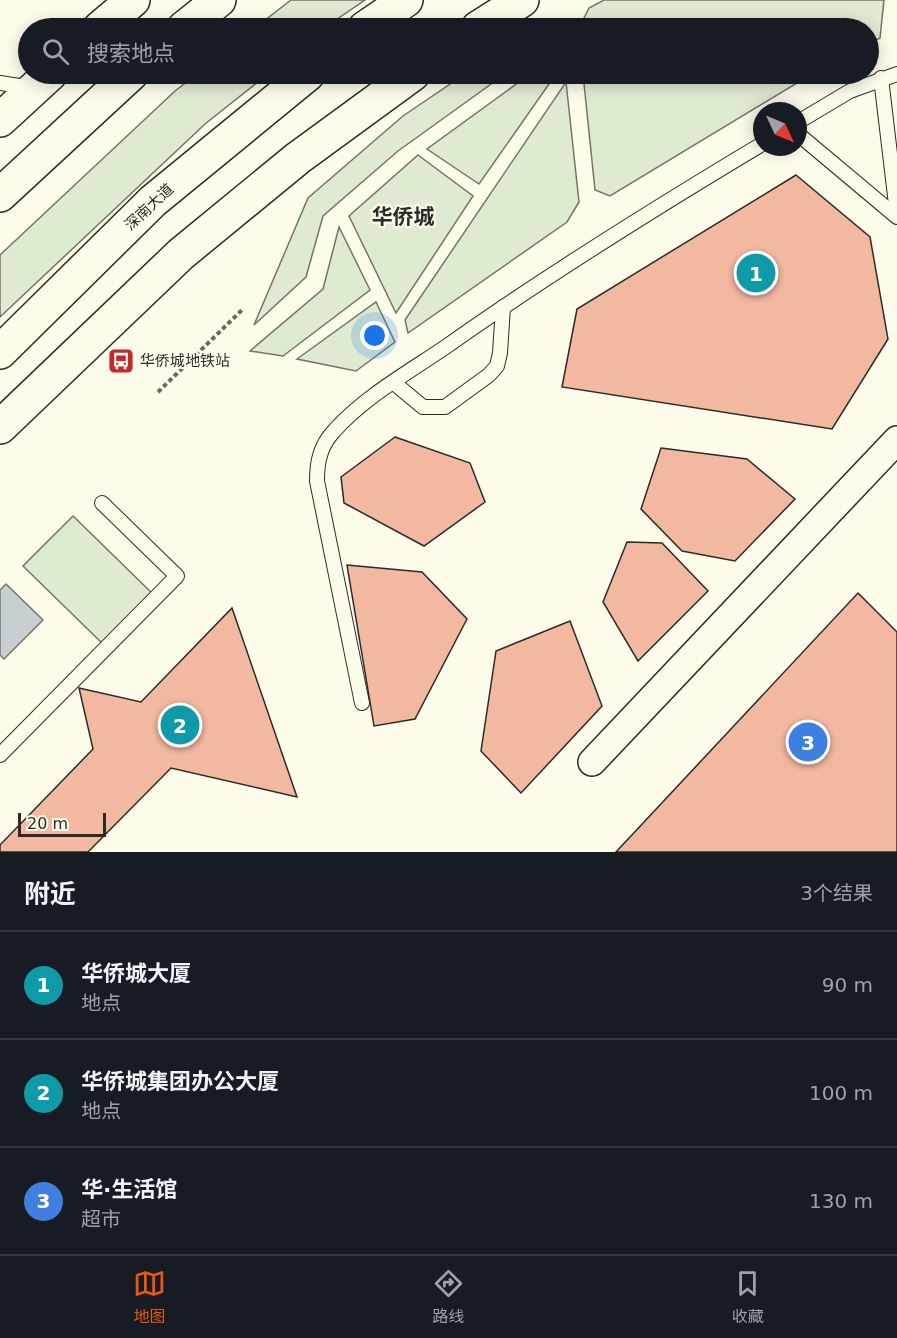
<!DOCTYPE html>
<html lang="zh">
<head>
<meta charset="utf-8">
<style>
	body { margin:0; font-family:"DejaVu Sans","Noto Sans SC",sans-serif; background:#242831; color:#f1f3f6 }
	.compass { position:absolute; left:753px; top:102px; width:54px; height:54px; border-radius:50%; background:#171b24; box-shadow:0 3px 15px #0003; rotate:134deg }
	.scale { position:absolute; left:18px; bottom:15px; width:88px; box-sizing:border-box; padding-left:6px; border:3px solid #2b2b2b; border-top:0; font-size:16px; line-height:21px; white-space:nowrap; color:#2b2b2b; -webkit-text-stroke:4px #fdfbea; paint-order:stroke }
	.you { position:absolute; left:375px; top:336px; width:21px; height:21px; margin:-15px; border:4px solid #fff; border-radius:50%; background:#1a73e8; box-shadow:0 0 0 9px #1a73e833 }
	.badge { display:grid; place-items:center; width:39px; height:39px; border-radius:50%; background:#ea580c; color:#fff; font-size:20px; font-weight:700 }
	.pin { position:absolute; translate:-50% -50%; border:3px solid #fff; box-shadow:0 2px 6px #0006 }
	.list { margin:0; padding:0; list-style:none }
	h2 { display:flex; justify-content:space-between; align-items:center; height:78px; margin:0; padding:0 24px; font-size:26px }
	h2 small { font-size:20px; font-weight:400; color:#9ea1a6 }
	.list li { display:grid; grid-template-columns:39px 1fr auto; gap:18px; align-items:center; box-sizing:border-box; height:108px; padding:0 24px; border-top:2px solid #363941 }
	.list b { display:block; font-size:22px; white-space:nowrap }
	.list p { margin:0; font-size:20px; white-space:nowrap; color:#9ea1a6 }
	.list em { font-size:20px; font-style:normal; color:#9ea1a6 }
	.icon { flex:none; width:33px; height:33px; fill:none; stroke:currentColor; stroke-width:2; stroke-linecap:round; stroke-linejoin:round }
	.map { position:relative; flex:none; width:897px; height:852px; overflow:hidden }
	.search { position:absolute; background:#171b24; box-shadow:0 3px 15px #0003; left:18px; right:18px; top:18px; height:66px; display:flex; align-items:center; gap:15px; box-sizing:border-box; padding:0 21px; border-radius:33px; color:#9ea1a6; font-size:22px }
	.sheet { height:402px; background:#171b24 }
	nav { display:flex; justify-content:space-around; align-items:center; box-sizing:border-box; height:84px; border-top:2px solid #363941; background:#171b24; font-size:16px; color:#9ea1a6 }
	nav a { display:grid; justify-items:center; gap:3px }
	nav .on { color:#ea580c }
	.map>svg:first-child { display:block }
	.green { fill:#deebd1; stroke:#74746e; stroke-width:1.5 }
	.water { fill:#c7d0d0; stroke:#74746e; stroke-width:1.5 }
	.building { fill:#f2b8a0; stroke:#2b2b2b; stroke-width:1.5 }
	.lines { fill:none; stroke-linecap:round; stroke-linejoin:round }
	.service-casing { stroke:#2b2b2b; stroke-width:16 }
	.minor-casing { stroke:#2b2b2b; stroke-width:30 }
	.secondary-casing { stroke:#2b2b2b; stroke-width:36 }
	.primary-casing { stroke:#2b2b2b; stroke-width:36 }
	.path { stroke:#6a6964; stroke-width:4; stroke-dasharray:4.5 3; stroke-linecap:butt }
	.service { stroke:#fdfbea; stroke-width:14 }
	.minor { stroke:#fdfbea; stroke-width:27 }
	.secondary { stroke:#fdfbea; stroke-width:33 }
	.primary { stroke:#fdfbea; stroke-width:33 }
	.labels { text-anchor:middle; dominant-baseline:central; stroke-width:4.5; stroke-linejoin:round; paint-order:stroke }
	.street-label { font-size:15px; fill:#2b2b2b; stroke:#fdfbea }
	.poi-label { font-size:15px; fill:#2b2b2b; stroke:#fdfbea; text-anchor:start }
	.district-label { font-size:21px; font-weight:bold; fill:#2b2b2b; stroke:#fdfbea }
</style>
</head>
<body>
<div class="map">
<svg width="897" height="852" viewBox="0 0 897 852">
	<rect width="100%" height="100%" fill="#fdfbea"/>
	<g class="green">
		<polygon points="291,0 365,0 324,28 255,28"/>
		<polygon points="604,0 884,0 880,38 869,44 868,28 579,28 589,8"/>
		<polygon points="197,74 268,74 205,124 0,317 0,255 175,91"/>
		<polygon points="465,74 505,74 398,151 323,216 306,277 254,325 308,198 403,116"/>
		<polygon points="530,74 556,74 479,184 427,149"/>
		<polygon points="583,74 812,74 610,196 595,190"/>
		<polygon points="566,82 579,202 567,222 408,333 405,320"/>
		<polygon points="418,155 473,196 396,313 349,216"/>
		<polygon points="339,227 370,290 283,356 250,351 323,289"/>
		<polygon points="376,302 395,342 356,371 297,359"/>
		<polygon points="73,516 156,597 106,647 23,566"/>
	</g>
	<polygon class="water" points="6,584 43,620 4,659 0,655 0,590"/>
	<g class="building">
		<polygon points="796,175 870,237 888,339 832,429 562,387 577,309"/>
		<polygon points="395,437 470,463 485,502 424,546 344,503 341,477"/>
		<polygon points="661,448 747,459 795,499 735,561 682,551 641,509"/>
		<polygon points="627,542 662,543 708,591 638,661 603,602"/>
		<polygon points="347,565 422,572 467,619 415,719 374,726"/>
		<polygon points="858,593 897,632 897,852 616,852"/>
		<polygon points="232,608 297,797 171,768 88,852 0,852 0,845 93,749 79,688 141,702"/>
		<polygon points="570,621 602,706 521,793 481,751 496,651"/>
	</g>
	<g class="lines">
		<defs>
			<g id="service">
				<polyline points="881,78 897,213"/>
				<polyline points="0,83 31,88"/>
				<polyline points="798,122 850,91 897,74"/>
				<polyline points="798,134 897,217"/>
				<polyline points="394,383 423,407 445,407 489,375 497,366 500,353 503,307"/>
				<path d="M362 703 317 481C317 462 320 446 334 431 364 397 409 372 447 346 549 274 655 208 762 144"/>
				<polyline points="0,755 177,576 102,503"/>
			</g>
			<polyline id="minor" points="592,762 897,440"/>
			<g id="secondary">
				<polyline points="100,28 133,0"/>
				<polyline points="478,28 522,0"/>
				<polyline points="0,120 50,74"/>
				<polyline points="0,427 181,254 298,158 413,74"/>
			</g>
			<g id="primary">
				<polyline points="184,28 219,0"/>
				<polyline points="365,28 406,0"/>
				<polyline points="0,195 131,74"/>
				<polyline points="0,352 153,201 308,74"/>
			</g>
		</defs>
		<use href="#service" class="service-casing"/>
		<use href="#minor" class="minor-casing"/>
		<use href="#secondary" class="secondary-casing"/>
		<use href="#primary" class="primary-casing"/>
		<polyline class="path" points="158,392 243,309"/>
		<use href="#service" class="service"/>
		<use href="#minor" class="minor"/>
		<use href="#secondary" class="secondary"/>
		<use href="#primary" class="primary"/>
	</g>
	<defs>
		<symbol id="bus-square" viewBox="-11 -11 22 22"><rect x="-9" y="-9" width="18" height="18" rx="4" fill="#c62828" stroke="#fdfbea"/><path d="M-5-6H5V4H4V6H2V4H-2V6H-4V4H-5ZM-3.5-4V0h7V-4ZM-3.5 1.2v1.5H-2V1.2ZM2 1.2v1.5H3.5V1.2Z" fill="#fff"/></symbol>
	</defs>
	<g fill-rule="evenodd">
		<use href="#bus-square" x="106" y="346" width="30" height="30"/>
	</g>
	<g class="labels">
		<g class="street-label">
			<text transform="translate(149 207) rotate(-43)">深南大道</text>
		</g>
		<g class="poi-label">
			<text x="140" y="361">华侨城地铁站</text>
		</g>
		<g class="district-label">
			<text x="403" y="217">华侨城</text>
		</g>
	</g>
</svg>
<svg class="compass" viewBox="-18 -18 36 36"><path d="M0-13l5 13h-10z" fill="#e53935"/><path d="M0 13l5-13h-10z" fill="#9ea1a6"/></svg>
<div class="scale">20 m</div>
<div class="you"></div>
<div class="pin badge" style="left:756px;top:273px;background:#0f9aa8">1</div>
<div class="pin badge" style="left:180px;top:725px;background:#0f9aa8">2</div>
<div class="pin badge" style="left:808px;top:742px;background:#3f7fe0">3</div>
<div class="search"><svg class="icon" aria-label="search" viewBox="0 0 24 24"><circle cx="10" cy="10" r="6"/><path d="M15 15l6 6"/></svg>搜索地点</div>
</div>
<section class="sheet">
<h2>附近<small>3个结果</small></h2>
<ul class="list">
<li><span class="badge" style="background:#0f9aa8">1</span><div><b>华侨城大厦</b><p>地点</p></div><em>90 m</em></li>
<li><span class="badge" style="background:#0f9aa8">2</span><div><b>华侨城集团办公大厦</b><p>地点</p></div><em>100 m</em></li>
<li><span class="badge" style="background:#3f7fe0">3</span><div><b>华·生活馆</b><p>超市</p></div><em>130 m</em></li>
</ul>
</section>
<nav>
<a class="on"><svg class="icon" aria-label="map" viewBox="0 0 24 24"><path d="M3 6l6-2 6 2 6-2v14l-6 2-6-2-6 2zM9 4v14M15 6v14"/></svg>地图</a>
<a><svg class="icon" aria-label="directions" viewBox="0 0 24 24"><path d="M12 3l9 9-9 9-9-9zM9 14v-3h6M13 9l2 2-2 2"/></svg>路线</a>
<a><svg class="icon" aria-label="saved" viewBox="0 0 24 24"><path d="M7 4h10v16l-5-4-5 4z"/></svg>收藏</a>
</nav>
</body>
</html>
